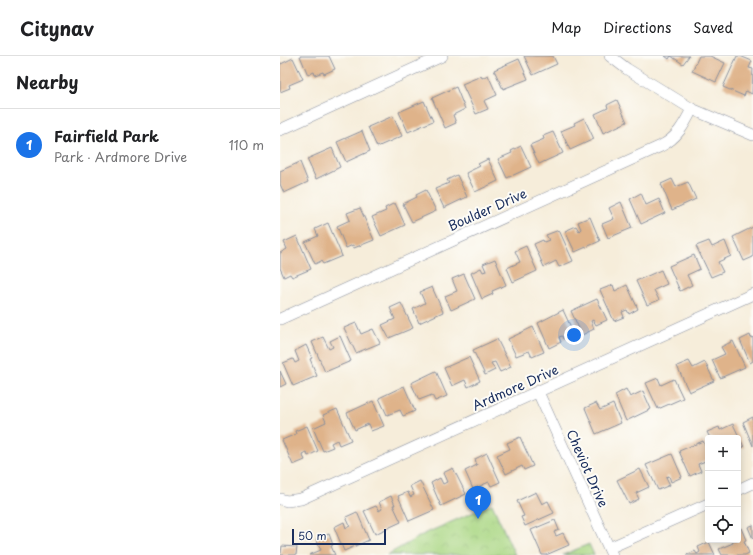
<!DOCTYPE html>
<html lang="en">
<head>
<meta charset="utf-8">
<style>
	body { margin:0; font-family:"Playpen Sans",sans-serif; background:#f2f2f2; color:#202124 }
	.controls { position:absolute; right:12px; bottom:12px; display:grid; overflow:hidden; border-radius:4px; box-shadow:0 2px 10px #0003 }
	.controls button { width:36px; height:36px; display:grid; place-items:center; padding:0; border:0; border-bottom:1px solid #e0e0e0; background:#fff; color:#202124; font:20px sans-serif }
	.scale { position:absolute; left:12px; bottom:10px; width:94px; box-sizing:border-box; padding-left:4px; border:2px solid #1b2f5e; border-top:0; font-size:11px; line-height:14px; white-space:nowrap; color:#1b2f5e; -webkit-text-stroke:3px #fdfcf7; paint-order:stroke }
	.you { position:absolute; left:294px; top:279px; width:14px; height:14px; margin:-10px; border:3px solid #fff; border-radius:50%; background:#1a73e8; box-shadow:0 0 0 6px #1a73e833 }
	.badge { display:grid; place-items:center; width:26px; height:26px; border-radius:50%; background:#1a73e8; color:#fff; font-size:13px; font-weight:700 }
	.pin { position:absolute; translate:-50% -33px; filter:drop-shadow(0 1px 2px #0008) }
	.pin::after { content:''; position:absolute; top:21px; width:14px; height:12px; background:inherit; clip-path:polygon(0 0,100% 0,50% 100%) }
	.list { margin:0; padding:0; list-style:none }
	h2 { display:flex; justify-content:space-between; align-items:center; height:52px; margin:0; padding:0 16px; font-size:17px }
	h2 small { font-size:13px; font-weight:400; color:#757577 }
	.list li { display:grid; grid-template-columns:26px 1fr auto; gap:12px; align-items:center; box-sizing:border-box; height:72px; padding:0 16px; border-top:1px solid #e0e0e0 }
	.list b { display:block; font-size:15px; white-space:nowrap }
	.list p { margin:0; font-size:13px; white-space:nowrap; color:#757577 }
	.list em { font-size:13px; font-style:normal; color:#757577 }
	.icon { flex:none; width:22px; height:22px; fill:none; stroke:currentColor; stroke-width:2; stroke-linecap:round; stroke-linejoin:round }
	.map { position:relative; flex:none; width:473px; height:499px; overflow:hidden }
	header { display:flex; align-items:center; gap:24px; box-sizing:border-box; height:56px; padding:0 20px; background:#fff; border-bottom:1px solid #e0e0e0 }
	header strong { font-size:19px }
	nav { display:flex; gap:22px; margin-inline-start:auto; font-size:14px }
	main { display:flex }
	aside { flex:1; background:#fff }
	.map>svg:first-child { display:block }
	.park { fill:url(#park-crowns); stroke:#628371 }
	.building { fill:#dfb38a }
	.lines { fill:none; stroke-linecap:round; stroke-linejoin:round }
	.street-casing { stroke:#888e9c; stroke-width:12 }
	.street { stroke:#fff; stroke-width:11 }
	.labels { text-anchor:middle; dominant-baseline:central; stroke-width:4; stroke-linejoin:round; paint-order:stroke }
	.street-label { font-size:13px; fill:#1b2f5e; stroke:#fdfcf7 }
</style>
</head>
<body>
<header>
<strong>Citynav</strong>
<nav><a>Map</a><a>Directions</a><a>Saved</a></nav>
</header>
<main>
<aside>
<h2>Nearby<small></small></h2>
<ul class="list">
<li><span class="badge">1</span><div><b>Fairfield Park</b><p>Park · Ardmore Drive</p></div><em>110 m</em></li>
</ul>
</aside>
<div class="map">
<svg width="473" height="499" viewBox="0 0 473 499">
	<defs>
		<pattern id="park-crowns" width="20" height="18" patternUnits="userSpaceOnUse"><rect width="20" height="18" fill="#aad784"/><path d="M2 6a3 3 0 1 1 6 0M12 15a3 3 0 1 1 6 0" fill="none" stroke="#92b974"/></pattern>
	</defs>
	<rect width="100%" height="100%" fill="#fdfcf7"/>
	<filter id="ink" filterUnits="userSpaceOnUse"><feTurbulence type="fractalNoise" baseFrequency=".025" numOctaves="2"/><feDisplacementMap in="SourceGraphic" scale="8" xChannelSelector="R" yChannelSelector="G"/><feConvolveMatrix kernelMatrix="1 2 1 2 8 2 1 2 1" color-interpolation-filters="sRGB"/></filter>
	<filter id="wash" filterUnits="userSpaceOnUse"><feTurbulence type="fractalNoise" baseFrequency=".012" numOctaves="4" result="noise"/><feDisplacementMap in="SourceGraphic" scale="16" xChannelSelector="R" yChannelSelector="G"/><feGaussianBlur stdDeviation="0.9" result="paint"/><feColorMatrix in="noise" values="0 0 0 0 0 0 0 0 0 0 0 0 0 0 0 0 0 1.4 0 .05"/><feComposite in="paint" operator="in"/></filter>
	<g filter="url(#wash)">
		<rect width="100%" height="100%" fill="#f6edda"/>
		<g class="park">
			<polygon points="212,448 235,499 107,499 144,478"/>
			<polygon points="309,488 314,499 283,499"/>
		</g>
		<g id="blocks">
			<g class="building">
				<polygon points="20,0 49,0 55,13 44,18 43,16 35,19 34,16 28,19"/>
				<polygon points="244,0 273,0 277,8 253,19"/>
				<polygon points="385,0 409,0 403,8 391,0 389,3"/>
				<polygon points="419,0 430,0 445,7 436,26 412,15"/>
				<polygon points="457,0 460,0 472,5 469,12 473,13 472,38 466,35 464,40 443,31"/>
				<polygon points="13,2 23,23 9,29 10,32 0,36 0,6 1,8"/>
				<polygon points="239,3 248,23 223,33 214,14"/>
				<polygon points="208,19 217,39 204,45 208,53 196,58 182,28 201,20 202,22"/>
				<polygon points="176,31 185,53 173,59 176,67 165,72 152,42"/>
				<polygon points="337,44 347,66 323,77 315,58 328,52 327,49"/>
				<polygon points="144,45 153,65 128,76 119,56"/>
				<polygon points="113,60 122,80 97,91 88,71"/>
				<polygon points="304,62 314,83 290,94 281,75 295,69 294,67"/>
				<polygon points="82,75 90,95 66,106 57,86"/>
				<polygon points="273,76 283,97 259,108 250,89 264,83 263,80"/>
				<polygon points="241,90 251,111 227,122 218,103 232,97 231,95"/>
				<polygon points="52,92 60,111 36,123 27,103"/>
				<polygon points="208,103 218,125 195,136 186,117 200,110 198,108"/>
				<polygon points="20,106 28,126 4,137 0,128 0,115"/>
				<polygon points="177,119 187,141 164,152 155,133 169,127 167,124"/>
				<polygon points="392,123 396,131 408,126 416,143 392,154 381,128"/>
				<polygon points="146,134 156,155 132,166 123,148 137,141 136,139"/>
				<polygon points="361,137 366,149 379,143 385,157 361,168 350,143"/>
				<polygon points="341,146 352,172 328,182 322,168 334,163 329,152"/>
				<polygon points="115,147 125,169 101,180 92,161 106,155 105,152"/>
				<polygon points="80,152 94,184 74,192 73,189 66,192 57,170 70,164 67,157"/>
				<polygon points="310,161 320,185 295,196 285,175 296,170 299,175 301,173 298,166"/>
				<polygon points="48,167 62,200 43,208 41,205 35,208 25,186 38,180 35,173"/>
				<polygon points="473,171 473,201 464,205 453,181"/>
				<polygon points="279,174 293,205 279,211 276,205 264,211 254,188 263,184 264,186 269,184 266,179"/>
				<polygon points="17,180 31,213 12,221 10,218 4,221 0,212 0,197 7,193 4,186"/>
				<polygon points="429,185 432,191 445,185 451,200 438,206 443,216 431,221 416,190"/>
				<polygon points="246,190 257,215 233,226 227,212 240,206 235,195"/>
				<polygon points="414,199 420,213 407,219 412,229 400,235 389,210"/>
				<polygon points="215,203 226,229 212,235 213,238 202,243 191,217 201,212 203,216 206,215 203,208"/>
				<polygon points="381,214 387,228 374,234 379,244 367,249 356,225"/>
				<polygon points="184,218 195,243 171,254 165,240 177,235 172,223"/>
				<polygon points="333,229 335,235 347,229 358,253 349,258 347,254 342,256 344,261 334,265 320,234"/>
				<polygon points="152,231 163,256 139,267 133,253 145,247 140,236"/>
				<polygon points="317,243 327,264 316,269 313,264 311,265 314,273 302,279 291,255"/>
				<polygon points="121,247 133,272 109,282 102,269 115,263 110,252"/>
				<polygon points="283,254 294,278 283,283 282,280 279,281 281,286 269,292 258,267"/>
				<polygon points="76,267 81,278 93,273 100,287 76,297 64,272"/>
				<polygon points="253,271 264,296 252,301 249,295 236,300 228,283"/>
				<polygon points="470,279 471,282 473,281 473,305 470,307 460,284"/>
				<polygon points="60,280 71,305 45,316 32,286 43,281 49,293 53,291 50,285"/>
				<polygon points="217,283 231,311 220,316 215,306 211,307 215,314 205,319 193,294"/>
				<polygon points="453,285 465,311 440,322 432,304 445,298 441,291"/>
				<polygon points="26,289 32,302 30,303 37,320 13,330 3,307 13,303 15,307 19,305 15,295"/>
				<polygon points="189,301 200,325 188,331 185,324 172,330 164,312"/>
				<polygon points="409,305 413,312 425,306 434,325 409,336 397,310"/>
				<polygon points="0,315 6,328 0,331"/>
				<polygon points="156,315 167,340 155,345 152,339 139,344 131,327"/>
				<polygon points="378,322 381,329 394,323 403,342 378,353 366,327"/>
				<polygon points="124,330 135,355 123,360 120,354 107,359 99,342"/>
				<polygon points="346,333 350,341 363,335 371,353 346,365 335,339"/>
				<polygon points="93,345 104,370 91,375 88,368 75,374 67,357"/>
				<polygon points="316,347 320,354 333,348 341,367 316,378 305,352"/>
				<polygon points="57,353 71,384 59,389 57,384 51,387 53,391 43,395 33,372 46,366 43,359"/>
				<polygon points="473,361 473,390 463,366"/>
				<polygon points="453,368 464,391 458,393 458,382 430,382 427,376 439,371 440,374"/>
				<polygon points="27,370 38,395 28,400 26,396 22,398 25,404 13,409 2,384 16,378 15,375"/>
				<polygon points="240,381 253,410 244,414 242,410 226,418 217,399 230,393 227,387"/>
				<polygon points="423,385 428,396 428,404 418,408 421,415 410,420 399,395"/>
				<polygon points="207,397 220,426 211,430 209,426 193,433 185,415 197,409 195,403"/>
				<polygon points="392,398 402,421 391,426 389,420 386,421 390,429 378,434 366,409"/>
				<polygon points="173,412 186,438 161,450 151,427 160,422 163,428 167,426 163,417"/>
				<polygon points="360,413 369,431 356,437 359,443 349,448 337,424"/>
				<polygon points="140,425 154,454 129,465 118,440 128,436 130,441 134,439 130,430"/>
				<polygon points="256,436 262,448 268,445 274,457 245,470 241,461 244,460 237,445"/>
				<polygon points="111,440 115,449 113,449 121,466 95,478 84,455 96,450 99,455 102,453 99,446"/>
				<polygon points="77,456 89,484 64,495 54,471 64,466 66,472 70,470 66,461"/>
				<polygon points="275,464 279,474 274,476 276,480 283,477 289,489 266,499 262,499 251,474"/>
				<polygon points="473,469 473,483 468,471"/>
				<polygon points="461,472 466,484 464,485 469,497 465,499 442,499 439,493 453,487 452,484 458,484 458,473"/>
				<polygon points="49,478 53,489 51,490 55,499 29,499 41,494 36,483"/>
				<polygon points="429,486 435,499 406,499 415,495 417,498 420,496 418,491"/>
				<polygon points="2,490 17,491 16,499 0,499 0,497 1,497"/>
			</g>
		</g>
	</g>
	<g filter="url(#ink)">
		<use href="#blocks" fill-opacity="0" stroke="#888e9c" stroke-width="1"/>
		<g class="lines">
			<defs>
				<g id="street">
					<polyline points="330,0 347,13 412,53 473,79"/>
					<polyline points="0,74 162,0"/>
					<path d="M0 263 381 90C397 82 404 69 412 53"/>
					<polyline points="258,336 332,499"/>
					<polyline points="458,434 473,427"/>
					<polyline points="0,443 7,445 21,443 473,238"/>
					<polyline points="329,492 428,448"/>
				</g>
			</defs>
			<use href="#street" class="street-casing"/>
			<use href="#street" class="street"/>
		</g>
	</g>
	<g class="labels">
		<g class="street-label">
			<text transform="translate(207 153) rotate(-24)">Boulder Drive</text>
			<text transform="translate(235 331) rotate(-24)">Ardmore Drive</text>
			<text transform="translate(308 412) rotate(66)">Cheviot Drive</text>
		</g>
	</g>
</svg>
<div class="controls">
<button>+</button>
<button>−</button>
<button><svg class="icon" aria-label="locate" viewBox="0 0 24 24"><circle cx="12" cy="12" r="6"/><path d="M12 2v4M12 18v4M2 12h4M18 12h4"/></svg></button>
</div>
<div class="scale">50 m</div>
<div class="you"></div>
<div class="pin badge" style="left:198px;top:463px">1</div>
</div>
</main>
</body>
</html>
